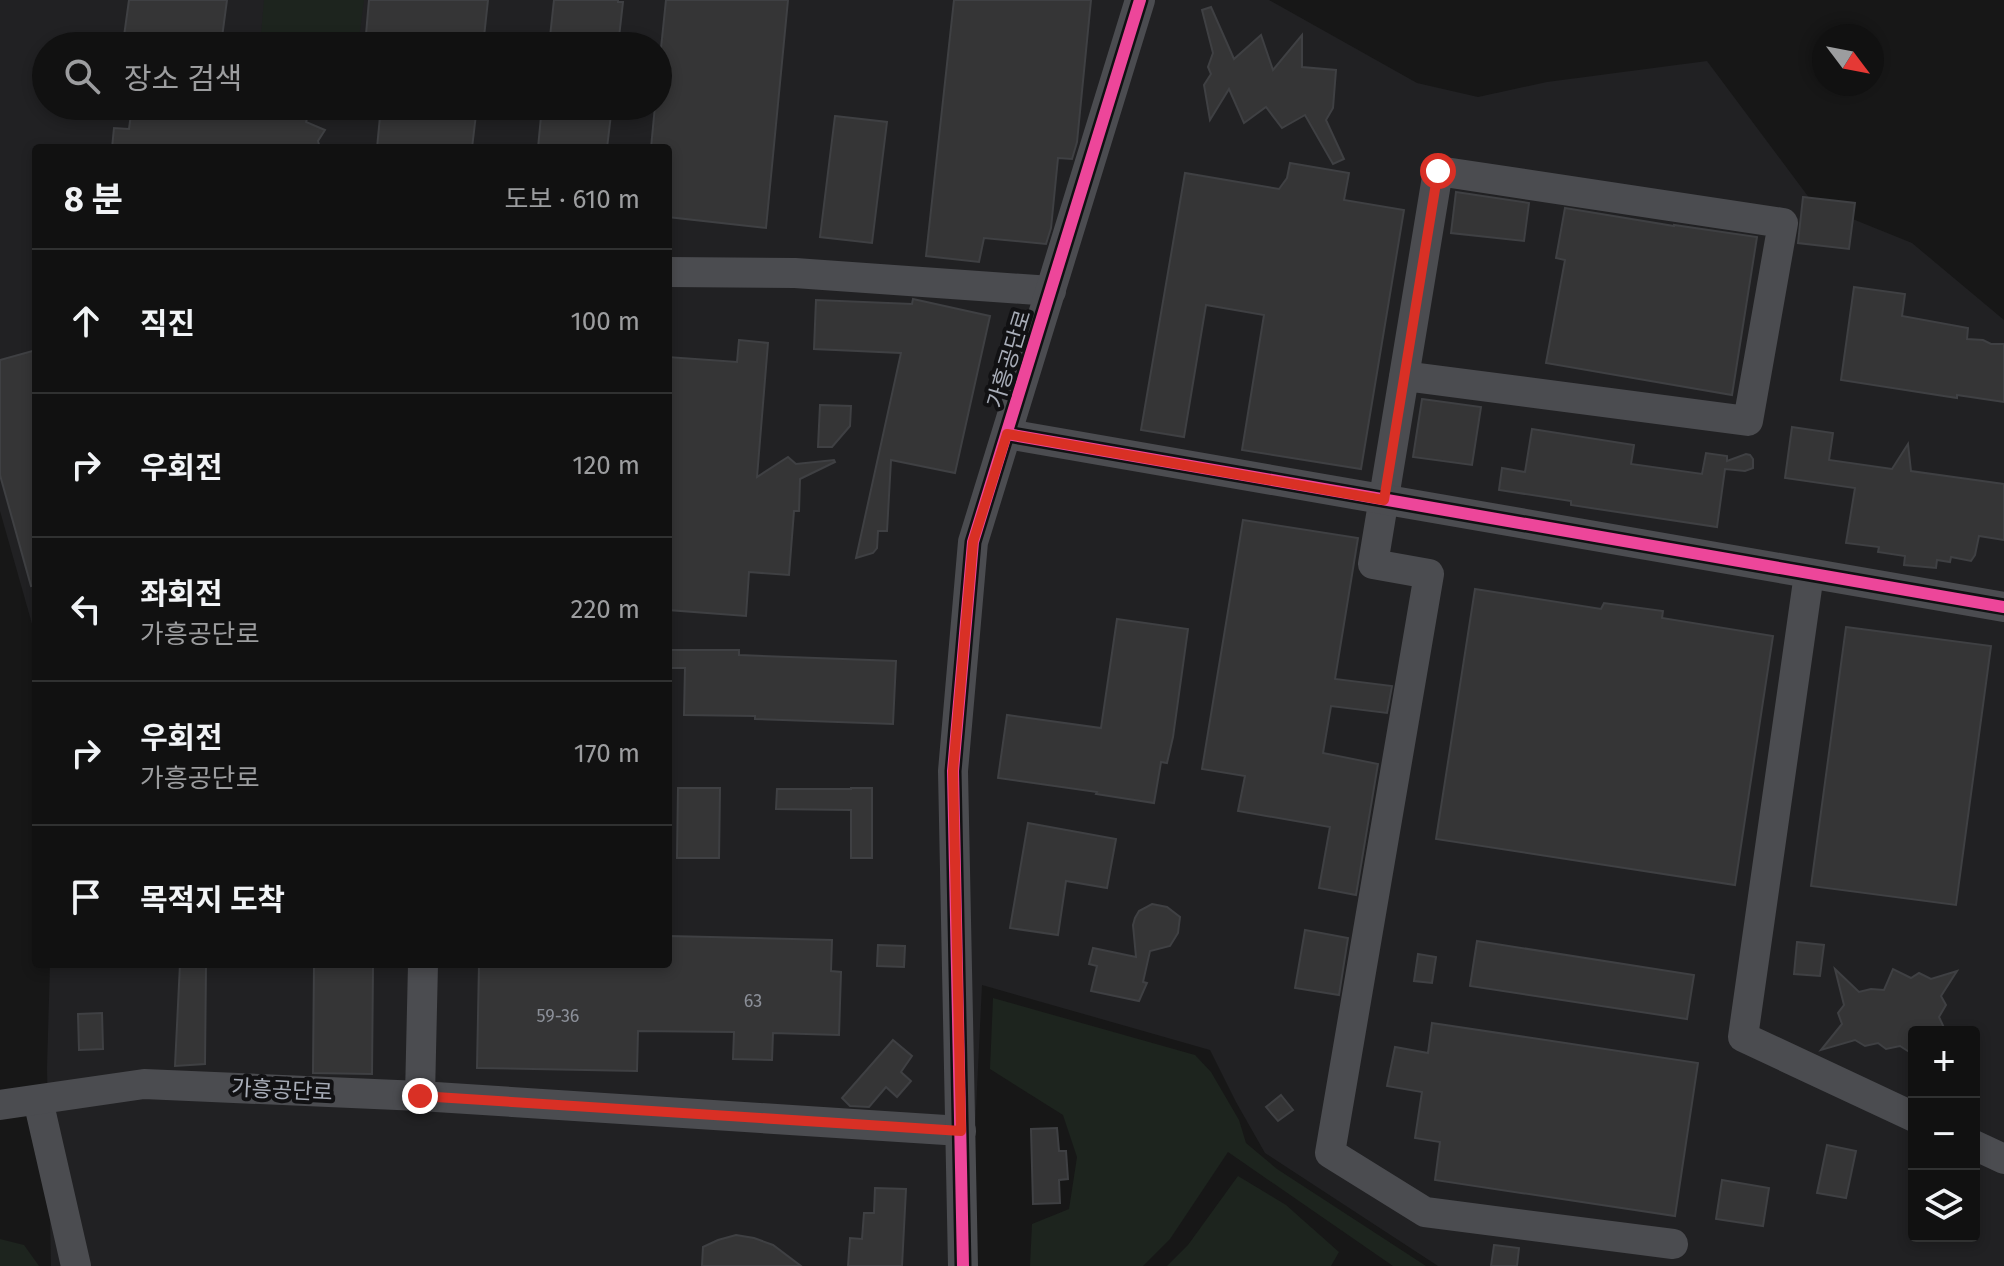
<!DOCTYPE html>
<html lang="ko">
<head>
<meta charset="utf-8">
<style>
	body { margin:0; font-family:"Fira Sans","Noto Sans KR",sans-serif; background:#1a1a1a; color:#f1f3f6 }
	.controls { position:absolute; right:24px; bottom:24px; display:grid; overflow:hidden; border-radius:8px; box-shadow:0 4px 12px #0003 }
	.controls button { width:72px; height:72px; display:grid; place-items:center; padding:0; border:0; border-bottom:2px solid #303131; background:#111; color:#f1f3f6; font:40px sans-serif }
	.compass { position:absolute; left:1812px; top:24px; width:72px; height:72px; border-radius:50%; background:#111; box-shadow:0 4px 12px #0003; rotate:122deg }
	.stop { position:absolute; width:24px; height:24px; margin:-18px; border:6px solid #d93025; border-radius:50%; background:#fff }
	.stop.end { background:#d93025; border-color:#fff; box-shadow:0 2px 8px #0008 }
	.list { margin:0; padding:0; list-style:none }
	h2 { display:flex; justify-content:space-between; align-items:center; height:104px; margin:0; padding:0 32px; font-size:34px }
	h2 small { font-size:26px; font-weight:400; color:#9c9d9f }
	.list li { display:grid; grid-template-columns:52px 1fr auto; gap:24px; align-items:center; box-sizing:border-box; height:144px; padding:0 32px; border-top:2px solid #303131 }
	.list b { display:block; font-size:30px; white-space:nowrap }
	.list p { margin:0; font-size:26px; white-space:nowrap; color:#9c9d9f }
	.list em { font-size:26px; font-style:normal; color:#9c9d9f }
	.icon { flex:none; width:44px; height:44px; fill:none; stroke:currentColor; stroke-width:2; stroke-linecap:round; stroke-linejoin:round }
	.map { position:relative; flex:none; width:2004px; height:1266px; overflow:hidden }
	.search { position:absolute; background:#111; box-shadow:0 4px 12px #0003; left:32px; top:32px; width:640px; height:88px; display:flex; align-items:center; gap:20px; box-sizing:border-box; padding:0 28px; border-radius:44px; color:#9c9d9f; font-size:30px }
	.panel { position:absolute; background:#111; box-shadow:0 4px 12px #0003; left:32px; top:144px; width:640px; height:824px; border-radius:8px }
	.map>svg:first-child { display:block }
	.built { fill:#212123; fill-rule:evenodd }
	.green { fill:#1d241e }
	.building { fill:#353536; stroke:#3f4043; stroke-width:2 }
	.lines { fill:none; stroke-linecap:round; stroke-linejoin:round }
	.minor { stroke:#4b4c50; stroke-width:30 }
	.cycleway-casing { stroke:#111113; stroke-width:17 }
	.cycleway { stroke:#ed469a; stroke-width:12 }
	.route { stroke:#d93025; stroke-width:10 }
	.labels { text-anchor:middle; dominant-baseline:central; stroke-width:8; stroke-linejoin:round; paint-order:stroke }
	.number-label { font-size:18px; fill:#8b8f98 }
	.street-label { font-size:22px; fill:#a8adb8; stroke:#111113 }
</style>
</head>
<body>
<div class="map">
<svg width="2004" height="1266" viewBox="0 0 2004 1266">
	<rect width="100%" height="100%" fill="#171717"/>
	<path class="built" d="M0 0H1269L1417 83 1478 97 1547 82 1707 61 1813 203 1912 243 2004 320V1266H1438L1265 1153 1236 1102 1210 1050 982 985 971 1214 973 1266H51L47 1068 50 964H668V148H36V638L0 511ZM46 46H658V106H46ZM1914 1032H1974V1236H1914Z"/>
	<g class="green">
		<polygon points="264,0 364,0 358,46 268,46 261,35"/>
		<polygon points="993,998 1195,1055 1211,1072 1239,1120 1246,1143 1277,1169 1426,1266 1393,1266 1228,1152 1170,1239 1143,1266 1030,1266 1032,1224 1069,1209 1077,1157 1063,1115 990,1069"/>
		<polygon points="1238,1176 1286,1205 1339,1252 1331,1266 1167,1266 1188,1245"/>
		<polygon points="0,1239 24,1245 39,1266 0,1266"/>
	</g>
	<g class="building">
		<polygon points="129,0 227,0 221,45 124,36"/>
		<polygon points="369,0 488,0 483,46 365,46"/>
		<polygon points="554,0 618,0 618,2 623,2 618,46 549,46"/>
		<polygon points="666,0 788,0 766,228 668,217 668,148 651,148 655,106 658,106 658,77"/>
		<polygon points="954,0 1091,0 1077,142 1072,159 1058,158 1051,228 1046,244 984,238 979,262 926,256"/>
		<polygon points="1211,7 1234,59 1261,35 1273,70 1302,35 1302,67 1336,70 1333,108 1326,120 1344,159 1333,164 1305,115 1282,128 1266,107 1244,123 1229,89 1210,120 1204,85 1211,74 1208,67 1213,53 1202,10"/>
		<polygon points="132,106 205,106 307,119 306,122 325,130 318,141 320,148 112,148 114,128 129,129"/>
		<polygon points="381,106 477,106 472,148 377,148"/>
		<polygon points="542,106 612,106 607,148 538,148"/>
		<polygon points="835,116 887,122 872,243 820,237"/>
		<polygon points="1290,163 1349,173 1344,200 1404,210 1361,469 1242,450 1264,315 1206,305 1184,437 1141,430 1185,173 1279,189 1287,178"/>
		<polygon points="1456,192 1529,203 1524,241 1451,233"/>
		<polygon points="1803,197 1855,203 1849,249 1798,243"/>
		<polygon points="1565,208 1674,226 1674,225 1757,237 1732,395 1546,363 1565,260 1556,258"/>
		<polygon points="1854,287 1905,294 1902,316 1968,328 1967,339 1983,340 1991,344 2004,344 2004,402 1957,395 1957,398 1841,380"/>
		<polygon points="913,299 990,316 955,473 891,460 887,531 878,531 877,548 873,553 856,558 901,353 814,349 816,300 912,304"/>
		<polygon points="739,340 768,343 757,477 788,457 796,464 834,460 835,462 800,479 799,511 794,511 789,575 749,572 746,616 668,610 668,357 737,362"/>
		<polygon points="36,350 36,585 31,586 0,475 0,360"/>
		<polygon points="1422,399 1481,407 1472,465 1413,457"/>
		<polygon points="820,405 851,406 850,426 832,447 818,447"/>
		<polygon points="1792,427 1833,433 1829,460 1892,469 1908,444 1911,471 2004,484 2004,540 1979,536 1975,555 1971,561 1951,557 1950,562 1937,560 1936,568 1904,565 1905,556 1878,552 1879,547 1846,543 1855,488 1785,478"/>
		<polygon points="1532,429 1634,445 1631,464 1702,474 1706,453 1727,456 1727,461 1746,454 1750,455 1753,459 1753,468 1745,471 1725,469 1717,527 1571,505 1571,501 1499,490 1502,468 1525,472"/>
		<polygon points="1243,520 1358,538 1335,679 1392,686 1387,713 1331,706 1323,753 1378,764 1356,895 1319,888 1330,827 1238,811 1245,776 1202,769"/>
		<polygon points="1475,589 1601,609 1604,603 1663,611 1662,618 1773,636 1735,885 1436,839"/>
		<polygon points="1117,619 1188,629 1173,737 1167,763 1161,762 1154,803 1096,794 1097,792 998,778 1007,715 1101,728"/>
		<polygon points="1846,627 1991,646 1956,905 1811,886"/>
		<polygon points="668,650 739,650 739,655 896,661 893,724 755,719 755,716 684,715 685,668 668,668"/>
		<polygon points="678,788 720,788 719,858 677,858"/>
		<polygon points="851,788 872,788 872,858 851,858 851,810 776,809 777,789 851,789"/>
		<polygon points="1028,823 1116,839 1107,888 1066,881 1058,935 1010,928"/>
		<polygon points="1152,904 1167,907 1180,917 1178,933 1170,946 1150,951 1143,982 1147,983 1139,1001 1091,991 1097,966 1089,964 1093,948 1136,957 1133,925 1135,918 1139,911"/>
		<polygon points="1305,930 1348,938 1339,995 1295,988"/>
		<polygon points="668,936 832,940 831,971 841,972 839,1035 773,1033 772,1060 733,1059 734,1032 638,1031 637,1071 477,1068 479,964 668,964"/>
		<polygon points="1477,941 1694,975 1687,1019 1470,986"/>
		<polygon points="1797,942 1824,945 1820,976 1794,974"/>
		<polygon points="878,945 905,946 904,967 877,966"/>
		<polygon points="1418,954 1436,957 1432,983 1414,981"/>
		<polygon points="180,964 206,964 205,1064 175,1066"/>
		<polygon points="314,964 373,964 372,1074 313,1073"/>
		<polygon points="1835,969 1859,992 1871,989 1884,990 1893,969 1911,978 1919,973 1931,979 1957,971 1941,996 1946,1005 1939,1017 1946,1032 1914,1032 1914,1055 1900,1046 1886,1049 1878,1043 1865,1046 1855,1040 1821,1050 1842,1024 1838,1013 1844,1005"/>
		<polygon points="102,1013 103,1049 79,1050 78,1014"/>
		<polygon points="1432,1023 1698,1063 1675,1216 1435,1180 1440,1142 1415,1138 1422,1092 1387,1086 1395,1047 1428,1053"/>
		<polygon points="893,1040 912,1056 901,1072 911,1081 897,1097 886,1087 869,1107 850,1106 842,1098"/>
		<polygon points="1281,1095 1293,1110 1278,1121 1266,1107"/>
		<polygon points="1057,1128 1059,1151 1066,1151 1068,1179 1059,1180 1060,1203 1033,1204 1031,1129"/>
		<polygon points="1827,1145 1856,1151 1846,1198 1817,1193"/>
		<polygon points="1722,1180 1769,1188 1763,1226 1716,1219"/>
		<polygon points="875,1188 906,1189 902,1266 848,1266 850,1238 862,1239 864,1213 874,1213"/>
		<polygon points="736,1235 754,1238 773,1245 801,1266 702,1266 703,1247 718,1240"/>
		<polygon points="1494,1245 1519,1248 1517,1266 1491,1266"/>
	</g>
	<g class="lines">
		<g class="minor">
			<polyline points="668,272 795,273 1051,291"/>
			<polyline points="1404,376 1748,421 1783,223 1438,171 1373,564 1429,574 1330,1153 1425,1212 1673,1244"/>
			<polyline points="1007,434 2004,607"/>
			<polyline points="1809,574 1743,1037 1914,1117"/>
			<polyline points="420,1096 423,964"/>
			<polyline points="38,1100 76,1266"/>
			<polyline points="0,1105 144,1084 420,1096 961,1131"/>
			<polyline points="1974,1145 2004,1159"/>
			<polyline points="963,1266 953,771 973,542 1140,0"/>
		</g>
		<defs>
			<g id="cycleway">
				<polyline points="1007,434 2004,607"/>
				<polyline points="963,1266 953,771 973,542 1140,0"/>
			</g>
		</defs>
		<use href="#cycleway" class="cycleway-casing"/>
		<use href="#cycleway" class="cycleway"/>
	</g>
	<g class="lines">
		<polyline class="route" points="420,1096 961,1131 953,771 973,542 1007,434 1384,500 1438,171"/>
	</g>
	<g class="labels">
		<g class="number-label">
			<text x="753" y="1001">63</text>
			<text x="558" y="1016">59-36</text>
		</g>
		<g class="street-label">
			<text transform="translate(1009 359) rotate(-73)">가흥공단로</text>
			<text transform="translate(282 1090) rotate(3)">가흥공단로</text>
		</g>
	</g>
</svg>
<div class="controls">
<button>+</button>
<button>−</button>
<button><svg class="icon" aria-label="layers" viewBox="0 0 24 24"><path d="M12 4l9 5-9 5-9-5zM3 14l9 5 9-5"/></svg></button>
</div>
<svg class="compass" viewBox="-18 -18 36 36"><path d="M0-13l5 13h-10z" fill="#e53935"/><path d="M0 13l5-13h-10z" fill="#9c9d9f"/></svg>
<div class="stop" style="left:1438px;top:171px"></div>
<div class="stop end" style="left:420px;top:1096px"></div>
<div class="search"><svg class="icon" aria-label="search" viewBox="0 0 24 24"><circle cx="10" cy="10" r="6"/><path d="M15 15l6 6"/></svg>장소 검색</div>
<section class="panel">
<h2>8 분<small>도보 · 610 m</small></h2>
<ul class="list">
<li><svg class="icon" aria-label="ahead" viewBox="0 0 24 24"><path d="M12 20V5M6 11l6-6 6 6"/></svg><div><b>직진</b></div><em>100 m</em></li>
<li><svg class="icon" aria-label="right" viewBox="0 0 24 24"><path d="M7 20v-9h11M14 6l5 5-5 5"/></svg><div><b>우회전</b></div><em>120 m</em></li>
<li><svg class="icon" aria-label="left" viewBox="0 0 24 24"><path d="M17 20v-9H6M10 6l-5 5 5 5"/></svg><div><b>좌회전</b><p>가흥공단로</p></div><em>220 m</em></li>
<li><svg class="icon" aria-label="right" viewBox="0 0 24 24"><path d="M7 20v-9h11M14 6l5 5-5 5"/></svg><div><b>우회전</b><p>가흥공단로</p></div><em>170 m</em></li>
<li><svg class="icon" aria-label="arrive" viewBox="0 0 24 24"><path d="M6 21V4h12l-3 4 3 4H6"/></svg><div><b>목적지 도착</b></div></li>
</ul>
</section>
</div>
</body>
</html>
